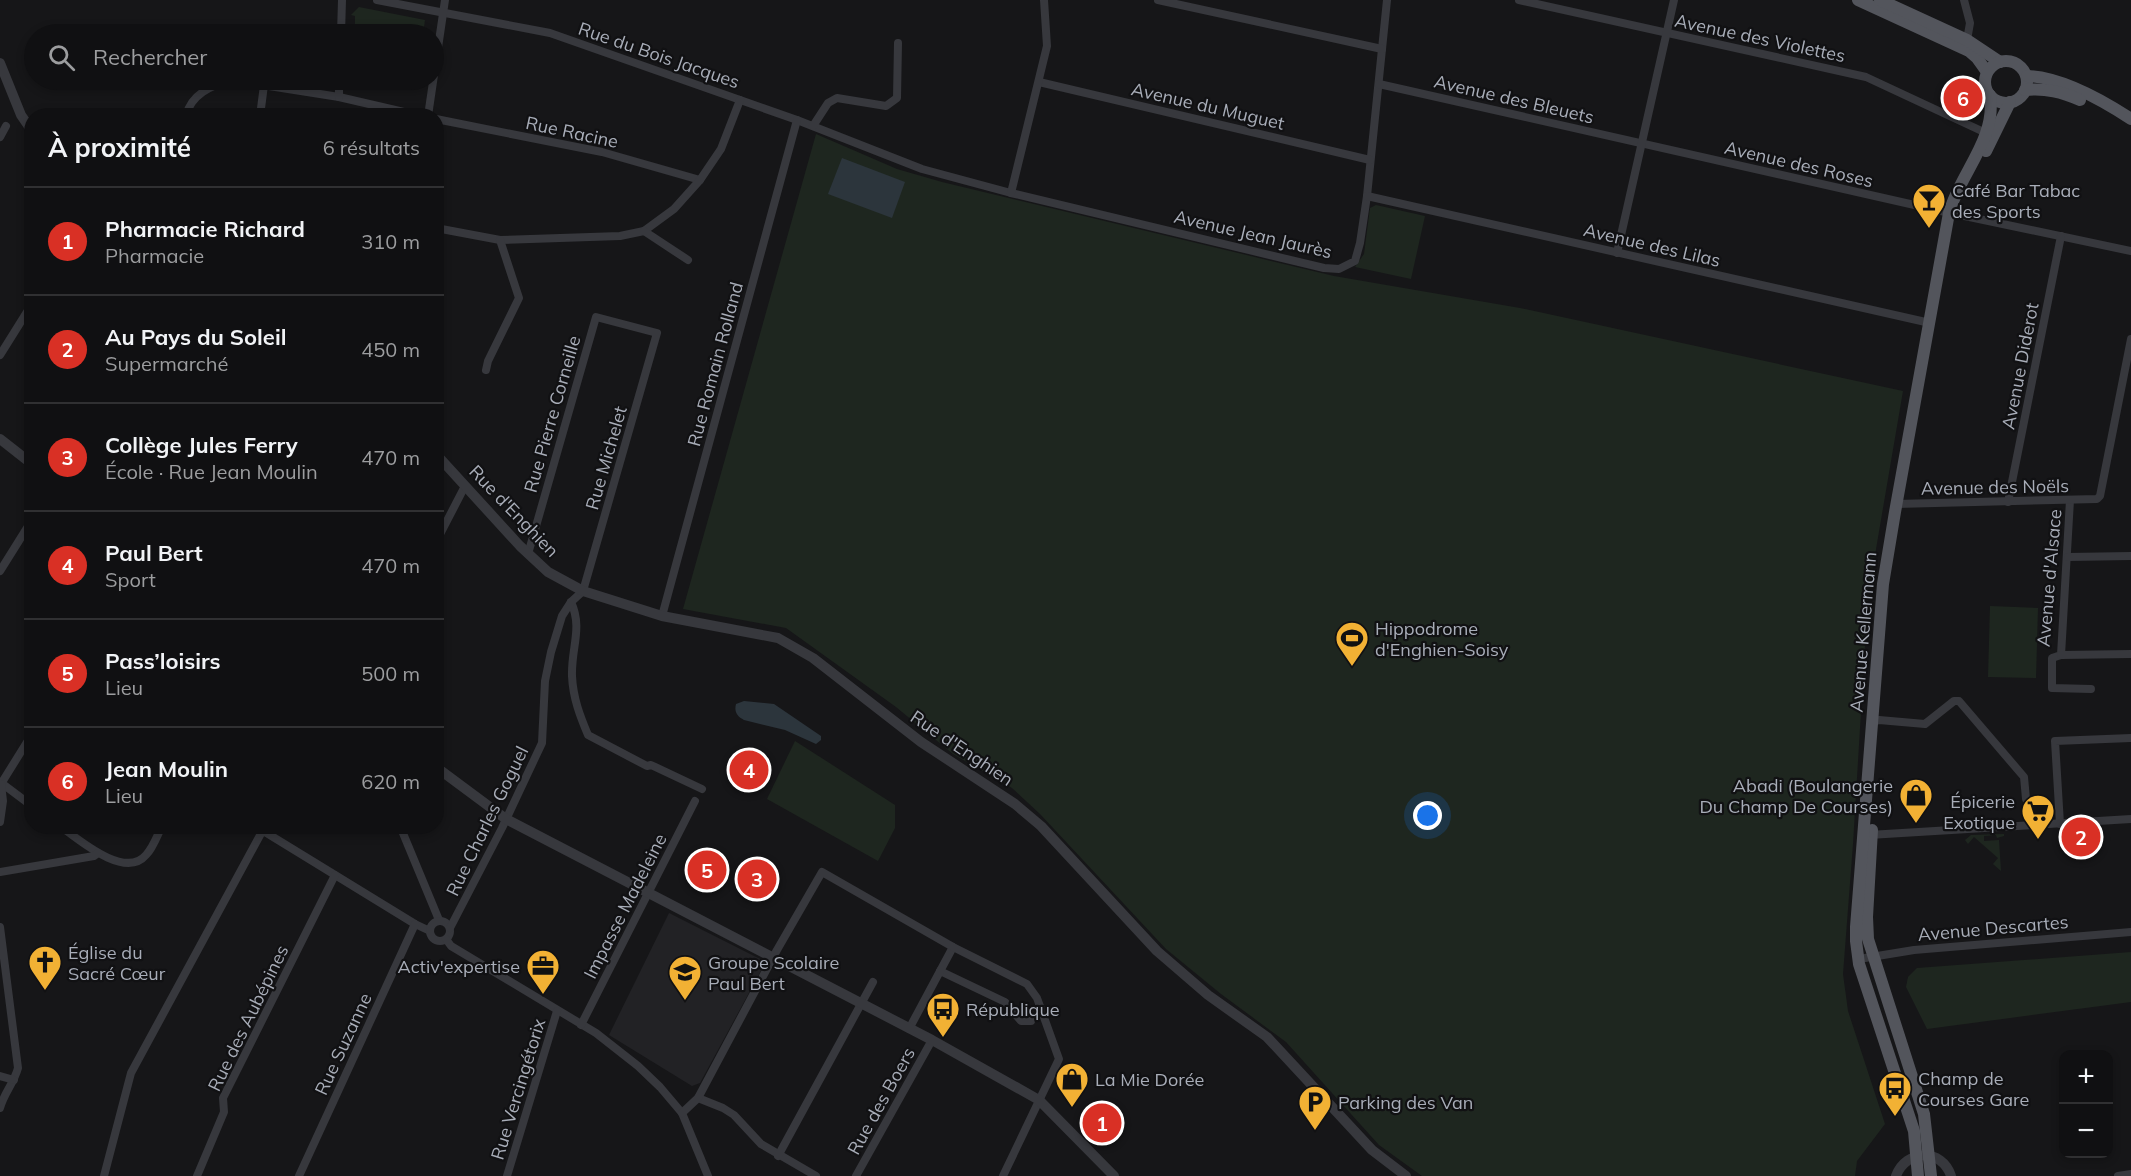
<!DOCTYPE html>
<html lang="fr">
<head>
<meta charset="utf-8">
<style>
	body { margin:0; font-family:Mulish,sans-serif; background:#1e1e20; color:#f1f3f6 }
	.controls { position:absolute; right:18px; bottom:18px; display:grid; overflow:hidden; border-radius:12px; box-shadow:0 3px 9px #0003 }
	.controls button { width:54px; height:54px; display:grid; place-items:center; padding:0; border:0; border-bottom:2px solid #303032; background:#101012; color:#f1f3f6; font:30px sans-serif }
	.you { position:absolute; left:1428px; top:816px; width:21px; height:21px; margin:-15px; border:4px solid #fff; border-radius:50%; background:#1a73e8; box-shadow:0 0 0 9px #1a73e833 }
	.badge { display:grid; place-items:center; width:39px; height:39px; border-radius:50%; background:#d93025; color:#fff; font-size:20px; font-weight:700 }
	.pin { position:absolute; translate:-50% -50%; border:3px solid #fff; box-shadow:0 2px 6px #0006 }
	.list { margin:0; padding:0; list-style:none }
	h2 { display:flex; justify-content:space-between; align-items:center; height:78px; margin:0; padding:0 24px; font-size:26px }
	h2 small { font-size:20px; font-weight:400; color:#9c9d9f }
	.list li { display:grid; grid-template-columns:39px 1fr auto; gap:18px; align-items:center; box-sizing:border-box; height:108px; padding:0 24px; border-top:2px solid #303032 }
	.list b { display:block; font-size:22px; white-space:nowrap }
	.list p { margin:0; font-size:20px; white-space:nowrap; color:#9c9d9f }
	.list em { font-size:20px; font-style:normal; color:#9c9d9f }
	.icon { flex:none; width:33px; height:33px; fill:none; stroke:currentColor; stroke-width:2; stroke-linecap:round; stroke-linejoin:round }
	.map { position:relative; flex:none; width:2131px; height:1176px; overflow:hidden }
	.search { position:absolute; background:#101012; box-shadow:0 3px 9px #0003; left:24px; top:24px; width:420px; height:66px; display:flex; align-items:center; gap:15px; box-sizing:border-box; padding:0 21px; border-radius:33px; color:#9c9d9f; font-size:22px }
	.panel { position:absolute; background:#101012; box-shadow:0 3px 9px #0003; left:24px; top:108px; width:420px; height:726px; border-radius:24px }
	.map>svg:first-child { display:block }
	.built { fill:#222225 }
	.green { fill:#1e261f }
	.water { fill:#2c353c }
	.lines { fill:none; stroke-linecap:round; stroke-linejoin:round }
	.minor { stroke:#37383d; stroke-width:8 }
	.tertiary { stroke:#37383d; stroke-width:10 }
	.primary { stroke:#53555c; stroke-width:12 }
	.labels { text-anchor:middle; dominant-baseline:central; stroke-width:4.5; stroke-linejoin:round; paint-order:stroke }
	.street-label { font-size:18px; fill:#a8adb8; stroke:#111113 }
	.poi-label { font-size:18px; fill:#a8adb8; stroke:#111113; text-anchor:start }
</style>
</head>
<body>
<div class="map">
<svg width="2131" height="1176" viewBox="0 0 2131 1176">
	<rect width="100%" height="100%" fill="#161618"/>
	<polygon class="built" points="669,913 760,959 763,967 700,1083 692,1086 609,1035"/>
	<g class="green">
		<polygon points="359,7 425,20 423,34 393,33 392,34 355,34 355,16 351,15"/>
		<polygon points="816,134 897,169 942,182 1334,276 1520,308 1903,391 1868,596 1853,844 1843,974 1848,1011 1885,1124 1857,1161 1855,1176 1422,1176 1379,1145 1286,1042 1221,994 1166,949 1040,814 1012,788 953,754 896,707 786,628 683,609"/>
		<polygon points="1376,205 1425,216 1411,279 1355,267 1364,254 1370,208"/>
		<polygon points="1990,606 2038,608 2036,678 1988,677"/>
		<polygon points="795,741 895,805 895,828 878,861 767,799"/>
		<polygon points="2004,834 2004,836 1997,838 1996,835 1984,836 1984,841 1999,840 2001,871 1993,864 1998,858 1974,837 1968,844 1965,840 1971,835"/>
		<polygon points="2131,952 2131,1002 1927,1029 1906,987 1908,977 1917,968"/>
	</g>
	<g class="water">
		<polygon points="842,158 905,182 892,218 828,194"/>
		<path d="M744 701 774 704 821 736V740L816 744 785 730 744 720C737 716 734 712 736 704Z"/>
	</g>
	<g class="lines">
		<g class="minor">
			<polyline points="377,0 550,33 797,120 922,169 1011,193 1324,268 1339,269 1355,261 1360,243 1367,196 1387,0"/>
			<polyline points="1158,0 1382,49"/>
			<polyline points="1519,0 1866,77 1986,133"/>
			<polyline points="1964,0 1970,23 1967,40"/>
			<polyline points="341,34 342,0"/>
			<polyline points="231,80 339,97 421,116"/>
			<polyline points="1039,82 1370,160"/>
			<polyline points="1379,84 1941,211 2131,251"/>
			<polyline points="339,97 339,80"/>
			<path d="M186 116C191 94 211 86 230 80"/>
			<polyline points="260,116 264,85"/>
			<polyline points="428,116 445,0"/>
			<polyline points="436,119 602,152 700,180"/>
			<polyline points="813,126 828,103 837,98 886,106 897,98 898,43"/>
			<polyline points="0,137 6,126"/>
			<polyline points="1011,193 1047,46 1044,0"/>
			<polyline points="1367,196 1930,323"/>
			<polyline points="436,228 500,240 620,236 644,231 674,209 700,180 721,149 740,100"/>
			<polyline points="644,231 688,260"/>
			<polyline points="1617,253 1674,0"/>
			<polyline points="0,355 32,304"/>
			<polyline points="486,370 488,361 519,298 500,240"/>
			<polyline points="436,387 438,388"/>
			<polyline points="2070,500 2061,655 2052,658 2052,688 2091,689"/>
			<polyline points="2008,502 2061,236"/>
			<polyline points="1896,504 2097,499 2100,496 2131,339"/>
			<polyline points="436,542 465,486"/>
			<polyline points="2068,557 2131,556"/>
			<polyline points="0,571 32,520"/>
			<path d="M571 602C583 628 571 648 572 676 573 698 580 716 588 735L647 766 651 765 702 789"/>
			<polyline points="662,616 797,120"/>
			<polyline points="2061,655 2131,654"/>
			<polyline points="1873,722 1879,720 1925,724 1954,701 1959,701 2024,777 2026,799"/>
			<polyline points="0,782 32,806"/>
			<polyline points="1,784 32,734"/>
			<polyline points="0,822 3,801 1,784"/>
			<polyline points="2060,824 2055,741 2131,738"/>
			<path d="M60 826C78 839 125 880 146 855 153 848 157 836 162 826"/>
			<polyline points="255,826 415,924 430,931"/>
			<polyline points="400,826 439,920"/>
			<polyline points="1869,835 2131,819"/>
			<polyline points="0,872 94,856 98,853"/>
			<circle cx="440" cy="931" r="10"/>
			<path d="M0 927 18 1068C14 1083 4 1093 0 1108"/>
			<polyline points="450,928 502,828 542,743 545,681 551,652 562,616 571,602 583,591 657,333 596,317 528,554"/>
			<polyline points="446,939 451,946 596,1033 638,1066 660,1087 682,1113 708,1176"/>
			<polyline points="1859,959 1914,950 2131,932"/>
			<polyline points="940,971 1005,1002 1021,1021 1031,1021"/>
			<polyline points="581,1025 695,801"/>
			<polyline points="909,1029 953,947"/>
			<polyline points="0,1076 14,1080"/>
			<polyline points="698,1098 723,1108 734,1115 761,1144 816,1176"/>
			<polyline points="682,1113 698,1098 777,950 822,872 953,947 1027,984 1037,998 1059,1059 1003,1176"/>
			<polyline points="778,1156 873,982"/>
			<polyline points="104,1176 131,1073 265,826"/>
			<polyline points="197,1176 224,1112 223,1098 335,875"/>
			<polyline points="299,1176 415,924"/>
			<polyline points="507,1176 557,1011"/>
			<polyline points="856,1176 932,1040"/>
			<polyline points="2118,1176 2131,1174"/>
		</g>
		<g class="tertiary">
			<polyline points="0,63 21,115 32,131"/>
			<polyline points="0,439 32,464"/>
			<polyline points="436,454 520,546 548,572 583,591 662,616 778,638 813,658 921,742 1015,804 1041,826 1157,951 1208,995 1267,1037 1372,1150 1406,1176"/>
			<polyline points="436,767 506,819 932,1040 1039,1100 1114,1176"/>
			<path d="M1896 1176C1906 1149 1942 1148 1951 1176"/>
		</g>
		<g class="primary">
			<polyline points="1858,0 1969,51 1977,58 1987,72"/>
			<polyline points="1880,0 1967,40 2000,62"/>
			<circle cx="2006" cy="82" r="21"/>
			<path d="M2027 76C2062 77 2102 100 2131 119"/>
			<path d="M2025 90C2046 88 2062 92 2080 100"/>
			<polyline points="1986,151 2010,102"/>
			<polyline points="1872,830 1867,917 1868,939 1924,1114 1931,1176"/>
			<path d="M1918 1176 1914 1131 1859 964 1856 941V927L1883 584 1895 512 1949 213C1960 173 1997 139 1990 95"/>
		</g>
	</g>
	<defs>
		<symbol id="bar-pin" viewBox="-11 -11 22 30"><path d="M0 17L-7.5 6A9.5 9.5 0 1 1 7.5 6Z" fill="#f2b134" stroke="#111113"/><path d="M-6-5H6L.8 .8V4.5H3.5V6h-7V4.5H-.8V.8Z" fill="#111"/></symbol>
		<symbol id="stadium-pin" viewBox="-11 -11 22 30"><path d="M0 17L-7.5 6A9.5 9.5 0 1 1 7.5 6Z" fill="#f2b134" stroke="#111113"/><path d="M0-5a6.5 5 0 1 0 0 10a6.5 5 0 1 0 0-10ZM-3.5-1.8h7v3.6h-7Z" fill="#111"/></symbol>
		<symbol id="shop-pin" viewBox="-11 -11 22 30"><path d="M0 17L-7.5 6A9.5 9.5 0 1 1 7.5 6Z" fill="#f2b134" stroke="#111113"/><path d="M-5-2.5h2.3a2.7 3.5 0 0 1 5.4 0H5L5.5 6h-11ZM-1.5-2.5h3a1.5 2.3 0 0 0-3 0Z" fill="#111"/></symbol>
		<symbol id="supermarket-pin" viewBox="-11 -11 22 30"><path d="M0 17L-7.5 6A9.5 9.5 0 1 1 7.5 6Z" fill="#f2b134" stroke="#111113"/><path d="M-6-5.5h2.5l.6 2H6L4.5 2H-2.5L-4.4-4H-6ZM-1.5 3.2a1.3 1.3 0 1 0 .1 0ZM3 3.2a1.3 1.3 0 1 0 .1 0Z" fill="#111"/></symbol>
		<symbol id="church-pin" viewBox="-11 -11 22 30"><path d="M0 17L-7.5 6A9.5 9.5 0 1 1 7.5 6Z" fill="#f2b134" stroke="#111113"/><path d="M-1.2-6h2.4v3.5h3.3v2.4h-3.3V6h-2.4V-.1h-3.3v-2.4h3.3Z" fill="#111"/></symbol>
		<symbol id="office-pin" viewBox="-11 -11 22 30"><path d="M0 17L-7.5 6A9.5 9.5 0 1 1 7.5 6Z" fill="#f2b134" stroke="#111113"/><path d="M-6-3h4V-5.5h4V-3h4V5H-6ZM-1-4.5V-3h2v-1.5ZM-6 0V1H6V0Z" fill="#111"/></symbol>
		<symbol id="school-pin" viewBox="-11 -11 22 30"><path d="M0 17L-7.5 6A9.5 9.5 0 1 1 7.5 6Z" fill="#f2b134" stroke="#111113"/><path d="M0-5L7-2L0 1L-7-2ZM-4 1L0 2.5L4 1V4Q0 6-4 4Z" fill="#111"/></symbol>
		<symbol id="bus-pin" viewBox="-11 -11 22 30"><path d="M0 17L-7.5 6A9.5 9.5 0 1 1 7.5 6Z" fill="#f2b134" stroke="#111113"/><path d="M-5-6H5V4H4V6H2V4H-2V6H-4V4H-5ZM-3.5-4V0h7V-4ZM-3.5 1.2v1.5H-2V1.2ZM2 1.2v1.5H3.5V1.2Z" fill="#111"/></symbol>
		<symbol id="parking-pin" viewBox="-11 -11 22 30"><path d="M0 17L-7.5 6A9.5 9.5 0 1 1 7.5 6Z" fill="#f2b134" stroke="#111113"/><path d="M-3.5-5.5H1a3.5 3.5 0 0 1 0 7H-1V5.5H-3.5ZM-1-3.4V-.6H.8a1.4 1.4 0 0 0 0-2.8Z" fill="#111"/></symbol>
	</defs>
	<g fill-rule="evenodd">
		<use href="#bar-pin" x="1910" y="181" width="38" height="52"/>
		<use href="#stadium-pin" x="1333" y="619" width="38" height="52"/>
		<use href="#shop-pin" x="1897" y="776" width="38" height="52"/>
		<use href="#supermarket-pin" x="2019" y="792" width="38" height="52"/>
		<use href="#church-pin" x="26" y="943" width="38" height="52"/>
		<use href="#office-pin" x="524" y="947" width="38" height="52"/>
		<use href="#school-pin" x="666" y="953" width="38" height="52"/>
		<use href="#bus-pin" x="924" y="990" width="38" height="52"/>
		<use href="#shop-pin" x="1053" y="1060" width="38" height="52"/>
		<use href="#bus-pin" x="1876" y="1069" width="38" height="52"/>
		<use href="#parking-pin" x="1296" y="1083" width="38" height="52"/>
	</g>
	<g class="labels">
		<g class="street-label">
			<text transform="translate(1760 38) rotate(12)">Avenue des Violettes</text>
			<text transform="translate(659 55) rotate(19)">Rue du Bois Jacques</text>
			<text transform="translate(1514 99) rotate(13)">Avenue des Bleuets</text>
			<text transform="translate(1208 106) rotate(13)">Avenue du Muguet</text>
			<text transform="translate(572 132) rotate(12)">Rue Racine</text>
			<text transform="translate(1799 164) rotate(13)">Avenue des Roses</text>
			<text transform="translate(1253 234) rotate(13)">Avenue Jean Jaurès</text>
			<text transform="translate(1652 245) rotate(13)">Avenue des Lilas</text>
			<text transform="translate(715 364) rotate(-75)">Rue Romain Rolland</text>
			<text transform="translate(2020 366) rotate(-79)">Avenue Diderot</text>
			<text transform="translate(552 414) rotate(-74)">Rue Pierre Corneille</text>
			<text transform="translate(606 458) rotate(-74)">Rue Michelet</text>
			<text transform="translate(1995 487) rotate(-1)">Avenue des Noëls</text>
			<text transform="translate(514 511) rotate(46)">Rue d'Enghien</text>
			<text transform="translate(2049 578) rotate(-85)">Avenue d'Alsace</text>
			<text transform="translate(1863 632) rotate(-85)">Avenue Kellermann</text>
			<text transform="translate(962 748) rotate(34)">Rue d'Enghien</text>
			<text transform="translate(487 821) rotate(-64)">Rue Charles Goguel</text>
			<text transform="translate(625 906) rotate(-63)">Impasse Madeleine</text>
			<text transform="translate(1993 928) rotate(-5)">Avenue Descartes</text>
			<text transform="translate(248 1018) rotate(-64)">Rue des Aubépines</text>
			<text transform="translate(343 1044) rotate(-65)">Rue Suzanne</text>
			<text transform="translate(518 1089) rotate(-73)">Rue Vercingétorix</text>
			<text transform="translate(881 1101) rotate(-61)">Rue des Boers</text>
		</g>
		<g class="poi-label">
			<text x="1952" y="190">Café Bar Tabac<tspan x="1952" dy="21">des Sports</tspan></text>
			<text x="1375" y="628">Hippodrome<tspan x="1375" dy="21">d'Enghien-Soisy</tspan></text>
			<text x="1893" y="785" text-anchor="end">Abadi (Boulangerie<tspan x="1893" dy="21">Du Champ De Courses)</tspan></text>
			<text x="2015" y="801" text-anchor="end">Épicerie<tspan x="2015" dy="21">Exotique</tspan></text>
			<text x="68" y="952">Église du<tspan x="68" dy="21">Sacré Cœur</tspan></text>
			<text x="708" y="962">Groupe Scolaire<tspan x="708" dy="21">Paul Bert</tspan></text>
			<text x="520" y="966" text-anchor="end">Activ'expertise</text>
			<text x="966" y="1009">République</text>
			<text x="1918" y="1078">Champ de<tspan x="1918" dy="21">Courses Gare</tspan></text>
			<text x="1095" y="1079">La Mie Dorée</text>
			<text x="1338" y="1102">Parking des Van</text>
		</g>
	</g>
</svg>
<div class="controls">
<button>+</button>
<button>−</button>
</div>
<div class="you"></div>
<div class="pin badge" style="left:1102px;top:1123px">1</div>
<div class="pin badge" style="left:2081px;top:837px">2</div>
<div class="pin badge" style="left:757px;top:879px">3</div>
<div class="pin badge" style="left:749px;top:770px">4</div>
<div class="pin badge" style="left:707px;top:870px">5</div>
<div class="pin badge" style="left:1963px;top:98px">6</div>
<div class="search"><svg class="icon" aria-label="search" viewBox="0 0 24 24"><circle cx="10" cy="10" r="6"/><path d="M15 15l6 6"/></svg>Rechercher</div>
<section class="panel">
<h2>À proximité<small>6 résultats</small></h2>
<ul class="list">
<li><span class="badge">1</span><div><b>Pharmacie Richard</b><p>Pharmacie</p></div><em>310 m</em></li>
<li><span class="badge">2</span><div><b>Au Pays du Soleil</b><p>Supermarché</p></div><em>450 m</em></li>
<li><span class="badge">3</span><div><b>Collège Jules Ferry</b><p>École · Rue Jean Moulin</p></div><em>470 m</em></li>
<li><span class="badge">4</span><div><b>Paul Bert</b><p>Sport</p></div><em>470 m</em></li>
<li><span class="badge">5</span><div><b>Pass’loisirs</b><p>Lieu</p></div><em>500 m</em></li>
<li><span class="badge">6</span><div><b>Jean Moulin</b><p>Lieu</p></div><em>620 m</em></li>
</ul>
</section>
</div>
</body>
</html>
